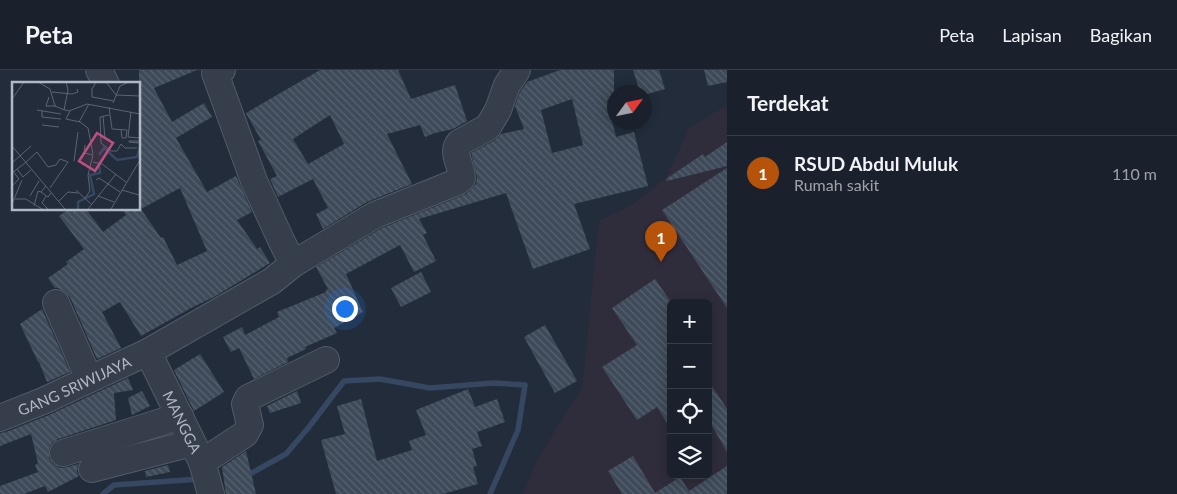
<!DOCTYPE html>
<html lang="id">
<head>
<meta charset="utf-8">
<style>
	body { margin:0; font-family:Lato,sans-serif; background:#232934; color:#f1f3f6 }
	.controls { position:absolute; right:15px; bottom:15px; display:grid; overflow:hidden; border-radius:8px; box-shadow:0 2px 12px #0003 }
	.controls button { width:45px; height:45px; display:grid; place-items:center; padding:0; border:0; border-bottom:1px solid #383e48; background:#1a212c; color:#f1f3f6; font:25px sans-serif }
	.compass { position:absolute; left:607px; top:15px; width:45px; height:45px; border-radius:50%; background:#1a212c; box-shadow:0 2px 12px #0003; rotate:57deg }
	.you { position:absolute; left:344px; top:238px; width:18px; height:18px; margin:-12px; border:4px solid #fff; border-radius:50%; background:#1a73e8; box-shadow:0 0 0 8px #1a73e833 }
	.badge { display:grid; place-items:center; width:32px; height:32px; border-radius:50%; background:#b45309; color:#fff; font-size:16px; font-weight:700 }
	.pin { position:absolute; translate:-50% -41px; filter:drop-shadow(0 1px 2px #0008) }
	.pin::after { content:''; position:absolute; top:26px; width:18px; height:15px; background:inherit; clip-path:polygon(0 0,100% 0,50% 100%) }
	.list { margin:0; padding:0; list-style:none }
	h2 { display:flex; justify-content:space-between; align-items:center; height:65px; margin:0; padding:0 20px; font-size:21px }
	h2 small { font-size:16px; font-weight:400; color:#9fa3a9 }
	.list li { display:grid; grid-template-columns:32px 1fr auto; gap:15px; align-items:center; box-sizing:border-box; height:75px; padding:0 20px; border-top:1px solid #383e48 }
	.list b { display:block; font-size:19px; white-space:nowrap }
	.list p { margin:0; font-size:16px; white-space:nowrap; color:#9fa3a9 }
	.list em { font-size:16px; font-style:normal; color:#9fa3a9 }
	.icon { flex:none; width:28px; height:28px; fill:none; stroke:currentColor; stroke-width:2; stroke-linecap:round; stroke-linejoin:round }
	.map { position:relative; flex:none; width:727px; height:424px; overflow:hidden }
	header { display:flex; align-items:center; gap:30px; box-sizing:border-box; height:70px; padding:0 25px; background:#1a212c; border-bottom:1px solid #383e48 }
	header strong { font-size:24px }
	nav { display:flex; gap:28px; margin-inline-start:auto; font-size:18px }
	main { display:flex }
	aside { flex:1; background:#1a212c }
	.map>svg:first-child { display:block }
	.medical { fill:#2f2d3b; fill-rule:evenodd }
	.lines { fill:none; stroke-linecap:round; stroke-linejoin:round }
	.stream { stroke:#354761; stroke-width:5.5 }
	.building { fill:url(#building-back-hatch); fill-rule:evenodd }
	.minor-casing { stroke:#535b68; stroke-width:28 }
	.minor { stroke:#353e4a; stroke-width:26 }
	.labels { text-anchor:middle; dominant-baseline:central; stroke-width:5; stroke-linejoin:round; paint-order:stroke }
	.street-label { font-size:15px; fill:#b0b8c6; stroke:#1b232f }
	.inset-river { fill:none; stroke:#354761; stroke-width:2.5 }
	.inset-road { fill:none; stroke:#5b6472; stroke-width:1 }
	.view { fill:#bc5080; fill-opacity:0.15; stroke:#bc5080; stroke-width:2.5 }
	.inset-edge { fill:none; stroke:#b0b8c6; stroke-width:2.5 }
</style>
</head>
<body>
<header>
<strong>Peta</strong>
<nav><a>Peta</a><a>Lapisan</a><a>Bagikan</a></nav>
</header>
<main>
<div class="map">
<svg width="727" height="424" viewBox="0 0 727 424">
	<defs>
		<pattern id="building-back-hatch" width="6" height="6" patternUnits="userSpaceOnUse" patternTransform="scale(1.25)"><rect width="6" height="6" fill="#3e4a59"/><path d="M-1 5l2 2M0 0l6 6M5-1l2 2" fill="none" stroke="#57626f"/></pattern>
	</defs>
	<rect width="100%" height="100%" fill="#222c3a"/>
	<path class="medical" d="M727 35V424H523L538 388 582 318 599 151 634 134 666 108 689 58ZM671 233H708V405H671Z"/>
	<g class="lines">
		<g class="stream">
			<polyline points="244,405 248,405 286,384 309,357 344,311 380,309 430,318 493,313 525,315 518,360 490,424"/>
			<polyline points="103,424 114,415 200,409"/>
		</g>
	</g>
	<g class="building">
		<path d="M139 0H197L154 18 172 52 204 33 212 47 176 68 207 122 236 106 252 142 237 150 257 179 260 177 270 193 214 227 193 237 141 266 120 232 102 242 121 278 97 289 70 227 64 221 58 218H55L48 208 68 194 66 192 84 179 59 146 69 139H86L103 162 126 145 122 139H139ZM180 118 207 181 177 195 163 167 161 168 141 139Z"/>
		<path d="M320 0H398L411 29 455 15 467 51 453 59 435 63 425 67 420 55 387 64 412 114 367 132 323 159 316 144 328 138 313 109 278 127 270 109 277 106 258 71 261 70 246 43ZM330 45 344 74 308 94 293 69Z"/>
		<path d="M560 0H614V29L607 30 616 67 634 62 648 116 574 134 590 179 533 199 506 123 419 149 427 163 423 165 436 191 414 202 400 175 346 204 363 242 334 258 337 263 305 277 306 279 287 288 288 292 254 309 239 278 231 282 223 267 242 257 245 265 279 247 277 242 326 222V220L328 219 316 197 382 158 466 124 476 114 477 107 471 83 495 70 501 64 524 59 515 36 520 22 527 12ZM572 29 583 75 552 83 541 40Z"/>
		<polygon points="633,0 659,0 665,19 644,25 644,22 640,22"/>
		<polygon points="704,0 727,0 727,12 708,16"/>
		<polygon points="727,72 727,96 667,111 666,109 703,84 705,87"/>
		<polygon points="727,98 727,238 662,140"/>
		<polygon points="421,202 431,222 401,237 391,218"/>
		<polygon points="655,209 671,232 671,359 657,337 637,350 602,297 637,275 612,238"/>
		<polygon points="42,239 70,302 47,312 39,292 38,292 20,254"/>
		<polygon points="545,255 577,311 555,323 524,267"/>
		<polygon points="200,284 224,322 194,341 174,300"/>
		<polygon points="128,308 133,320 114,323 116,350 58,369 52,373 49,379 49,388 53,394 60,398 68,397 78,394 77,402 79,406 48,422 45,416 24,424 0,424 0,416 38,402 35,395 38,393 31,364 0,376 0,363 6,362 49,345"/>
		<polygon points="708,310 727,339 727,382 708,349"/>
		<polygon points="468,319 475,337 497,329 505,352 477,362 482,376 472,379 477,396 473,397 478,414 443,424 336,424 321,370 345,364 337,336 361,329 377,391 412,380 409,371 426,365 416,340"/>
		<polygon points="142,321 150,336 132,345 128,328"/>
		<polygon points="297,321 301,333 270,343 267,336"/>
		<polygon points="246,381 256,424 226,424 222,397"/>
		<polygon points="633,386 655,423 680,407 689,421 727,396 727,424 622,424 608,401"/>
		<polygon points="168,395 170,402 146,407 145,401"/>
	</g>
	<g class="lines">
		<defs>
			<g id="minor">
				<polyline points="99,0 106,14"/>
				<path d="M293 194 375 145 457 112 462 108C462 96 451 83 459 73L488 57 498 40 507 15 517 0"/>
				<polyline points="56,233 89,309"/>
				<path id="s1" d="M148 282 202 392 211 424"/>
				<path id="s2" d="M0 348 43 331 148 282 272 211 293 194 281 170 254 111 215 3 222 0"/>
				<polyline points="63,383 180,346"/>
				<polyline points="202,392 245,364 250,355 245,334 248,328 326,290"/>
				<polyline points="92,399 192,373"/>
			</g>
		</defs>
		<use href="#minor" class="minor-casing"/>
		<use href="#minor" class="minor"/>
	</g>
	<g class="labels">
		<g class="street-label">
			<text stroke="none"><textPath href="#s2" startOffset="81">GANG SRIWIJAYA</textPath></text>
			<text stroke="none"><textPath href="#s1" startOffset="78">MANGGA</textPath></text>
		</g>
	</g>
	<g transform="translate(12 12)">
		<rect width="128" height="128" fill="#222c3a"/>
		<path class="inset-river" d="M87 73 92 66 105 78 125 75 128 65M66 127V120L82 112 78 93 88 91 87 82"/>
		<path class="inset-road" d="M26 0 38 7 43 24 50 27 57 29 75 22 128 32M84 0 80 7V15L102 19M94 0 104 13 128 14M40 10 60 12 66 10 65 7M37 15 34 24H44M0 17 12 0M101 21 108 4 117 0M97 25 100 47 115 48 114 56H110L109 48M25 28 49 32M52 28 56 8 54 0M30 29V35L49 37M58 29 54 37 68 40 76 46 81 72M119 30 116 55 128 56M97 33 88 35 89 61 99 69H105L109 62 113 66H125M91 34 93 57M67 40 77 22M30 43 47 45M117 59H126V61L117 60ZM0 64 53 127M62 79 66 50M81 80 90 82 114 100M0 81 19 64M13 81 25 70 36 85 44 83 48 77 56 80 38 106M5 87 11 95 19 88M0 88 7 97 0 104M0 91 13 81M84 98 87 96 108 110M34 104 29 110 36 115 39 111M64 108 79 122M110 108 127 113M18 114 27 99M34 114 30 121 36 127M86 114 102 120M73 116 78 109 76 93 81 73 72 71 73 63M3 117H14L30 127M47 119 56 110 66 111M0 122 10 98M22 124 26 109 29 110M76 127 104 92M99 127 128 78"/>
		<path class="view" d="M85 51 101 61 83 89 67 79Z"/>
		<rect width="128" height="128" class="inset-edge"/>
	</g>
</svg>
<div class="controls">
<button>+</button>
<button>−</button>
<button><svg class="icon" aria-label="locate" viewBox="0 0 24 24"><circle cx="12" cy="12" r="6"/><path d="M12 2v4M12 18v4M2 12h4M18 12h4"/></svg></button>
<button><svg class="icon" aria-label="layers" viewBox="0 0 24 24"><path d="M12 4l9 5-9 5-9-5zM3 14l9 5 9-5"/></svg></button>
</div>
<svg class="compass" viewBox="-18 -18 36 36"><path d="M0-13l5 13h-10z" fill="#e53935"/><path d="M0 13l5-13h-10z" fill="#9fa3a9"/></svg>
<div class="you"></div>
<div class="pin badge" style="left:661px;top:192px">1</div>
</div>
<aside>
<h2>Terdekat<small></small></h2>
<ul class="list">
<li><span class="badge">1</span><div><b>RSUD Abdul Muluk</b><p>Rumah sakit</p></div><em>110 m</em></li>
</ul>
</aside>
</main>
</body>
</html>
